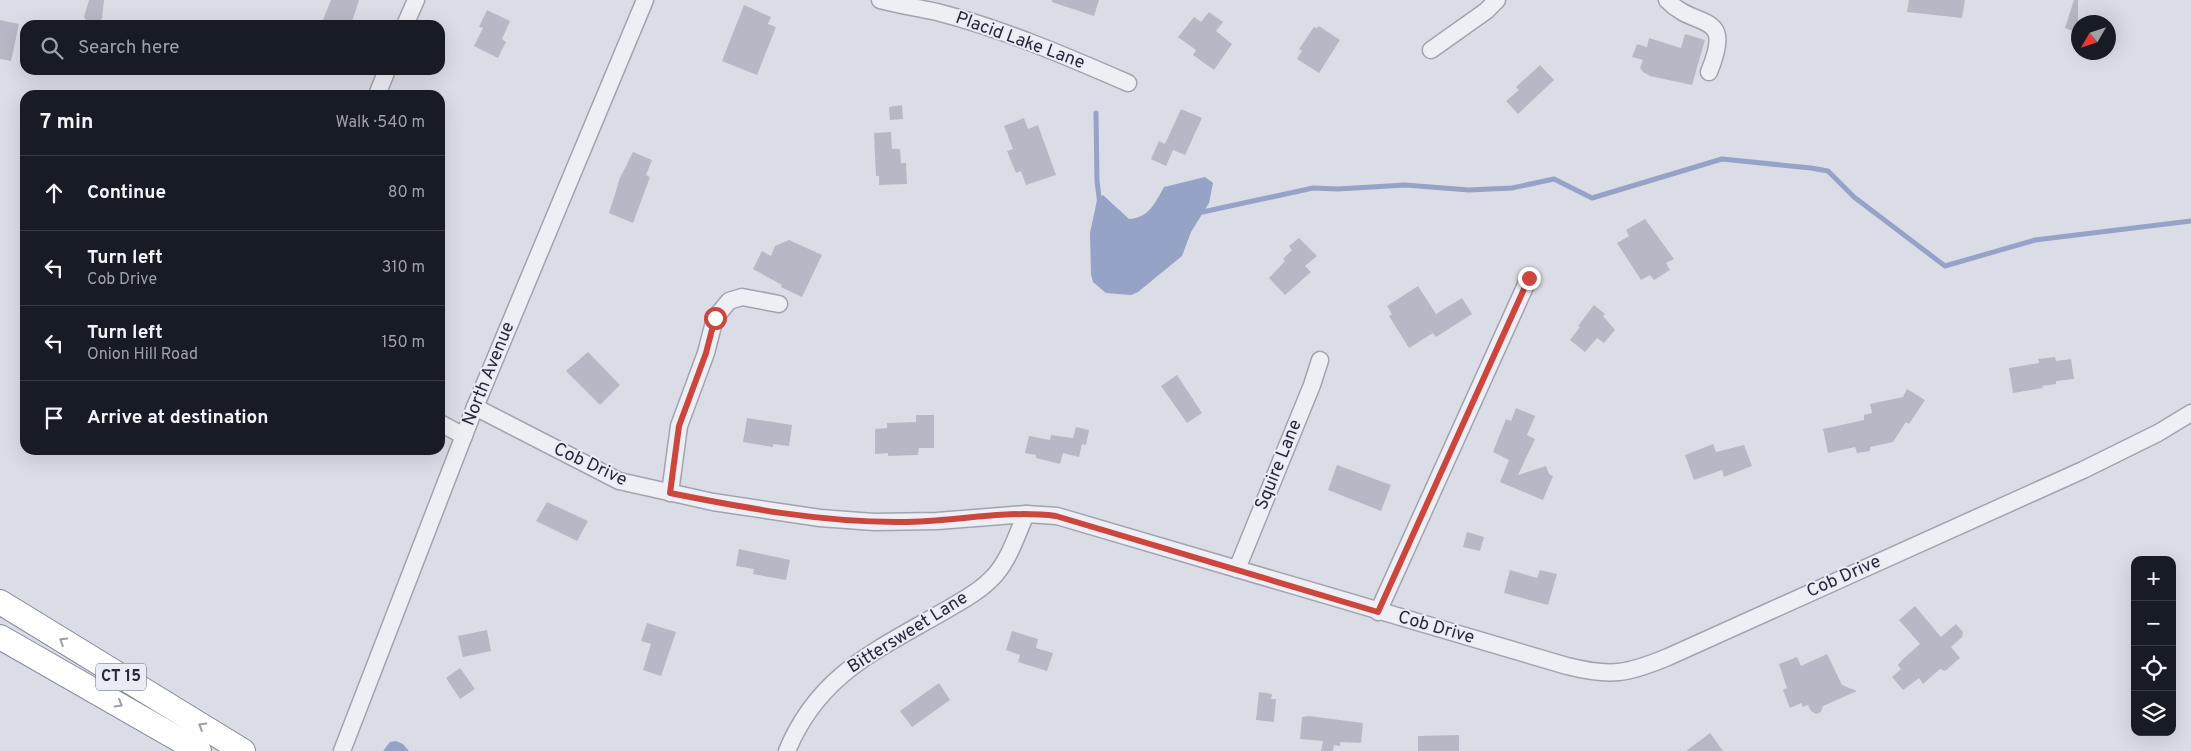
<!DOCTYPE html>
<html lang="en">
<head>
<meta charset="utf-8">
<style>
	body { margin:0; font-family:Overpass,sans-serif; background:#242831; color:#f1f3f6 }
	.controls { position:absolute; right:15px; bottom:15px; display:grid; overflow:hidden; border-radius:10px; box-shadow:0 5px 20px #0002 }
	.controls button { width:45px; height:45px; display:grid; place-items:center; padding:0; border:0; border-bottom:1px solid #363941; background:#171b24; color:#f1f3f6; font:25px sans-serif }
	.compass { position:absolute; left:2071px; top:15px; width:45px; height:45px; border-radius:50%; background:#171b24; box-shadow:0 5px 20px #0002; rotate:231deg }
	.stop { position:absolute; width:15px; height:15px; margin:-11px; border:4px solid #cd463e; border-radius:50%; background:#fff }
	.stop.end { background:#cd463e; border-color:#fff; box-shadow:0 1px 5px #0008 }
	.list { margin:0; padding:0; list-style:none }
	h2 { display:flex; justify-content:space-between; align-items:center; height:65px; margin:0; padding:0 20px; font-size:21px }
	h2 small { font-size:16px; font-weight:400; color:#9ea1a6 }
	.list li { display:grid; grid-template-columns:32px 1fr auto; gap:15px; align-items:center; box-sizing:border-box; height:75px; padding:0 20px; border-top:1px solid #363941 }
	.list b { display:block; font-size:19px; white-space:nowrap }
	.list p { margin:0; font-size:16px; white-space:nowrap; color:#9ea1a6 }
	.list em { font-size:16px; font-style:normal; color:#9ea1a6 }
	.icon { flex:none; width:28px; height:28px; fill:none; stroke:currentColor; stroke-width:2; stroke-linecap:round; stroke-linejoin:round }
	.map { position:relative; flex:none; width:2191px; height:751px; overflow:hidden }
	.search { position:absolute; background:#171b24; box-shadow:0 5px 20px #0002; left:20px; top:20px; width:425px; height:55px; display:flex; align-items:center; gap:12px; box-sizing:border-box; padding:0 18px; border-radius:15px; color:#9ea1a6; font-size:19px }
	.panel { position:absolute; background:#171b24; box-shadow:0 5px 20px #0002; left:20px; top:90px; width:425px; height:365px; border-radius:15px }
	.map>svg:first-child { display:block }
	.water { fill:#96a3c7 }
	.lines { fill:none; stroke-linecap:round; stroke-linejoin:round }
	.stream { stroke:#96a3c7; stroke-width:5 }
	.building { fill:#b6b8c5 }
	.minor-casing { stroke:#a1a3b0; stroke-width:19 }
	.highway-casing { stroke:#83889c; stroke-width:26 }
	.minor { stroke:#eeeff4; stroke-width:16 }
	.highway { stroke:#fff; stroke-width:24 }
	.oneway { stroke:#9d9fa7 }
	.route { stroke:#cd463e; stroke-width:6 }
	.labels { text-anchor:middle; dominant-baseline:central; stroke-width:4; stroke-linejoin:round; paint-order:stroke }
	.shield { fill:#eaecf4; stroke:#606473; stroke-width:1 }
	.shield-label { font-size:16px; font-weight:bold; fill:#25293c }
	.street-label { font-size:18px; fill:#25293c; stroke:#eaecf4 }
</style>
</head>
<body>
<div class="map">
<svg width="2191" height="751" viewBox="0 0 2191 751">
	<rect width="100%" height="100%" fill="#dbdde6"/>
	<g class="water">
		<path d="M1205 177 1213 183 1209 203 1191 232 1182 256 1138 292 1131 295 1106 293 1093 282 1091 274 1090 233 1097 200 1103 195 1129 219C1149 218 1155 203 1164 187Z"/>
		<polygon points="396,741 403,744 409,751 383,751 390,742"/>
	</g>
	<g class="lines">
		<g class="stream">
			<polyline points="1096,113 1097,181 1100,205"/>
			<polyline points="1198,213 1313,188 1338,189 1405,185 1469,190 1512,188 1554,179 1592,198 1722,159 1811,168 1828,171 1854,197 1945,266 2035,240 2191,221"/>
		</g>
	</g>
	<g class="building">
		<polygon points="89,0 104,0 102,19 97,22 87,21 84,17"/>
		<polygon points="331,0 359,0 351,25 321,25"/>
		<polygon points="1052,0 1099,0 1094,16 1052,2"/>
		<polygon points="1909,0 1965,0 1962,18 1907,12"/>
		<polygon points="2074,0 2078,0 2078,33 2065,28"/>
		<polygon points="744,5 771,17 768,24 776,27 757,75 722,61"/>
		<polygon points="487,10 510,21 502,39 506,42 498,58 474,46 483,28 479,27"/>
		<polygon points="1209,12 1223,22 1216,31 1232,44 1214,70 1193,55 1196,50 1178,37 1194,17 1201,22"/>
		<polygon points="0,20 19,24 11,61 0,59"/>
		<polygon points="1319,26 1340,40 1319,73 1297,59 1302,51 1299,49 1314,27 1317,28"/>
		<polygon points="1685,34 1705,40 1692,85 1650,76 1643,72 1640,68 1643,60 1632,57 1637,44 1647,47 1649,38 1681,48"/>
		<polygon points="1540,65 1554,80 1518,114 1506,101 1519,90 1516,87"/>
		<polygon points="902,105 903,119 890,120 889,107"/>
		<polygon points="1181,109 1202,118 1185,155 1173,150 1166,166 1151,159 1159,141 1165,144"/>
		<polygon points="1024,118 1028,129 1038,125 1056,175 1026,185 1021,171 1016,173 1007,151 1013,149 1004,126"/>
		<polygon points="891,132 892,149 900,149 901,163 906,163 907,184 879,185 879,176 876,176 874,133"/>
		<polygon points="633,152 652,160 646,175 650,177 633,223 609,213 620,178"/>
		<polygon points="1645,219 1674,259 1666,263 1670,270 1654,280 1650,275 1641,280 1617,243 1629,236 1626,230"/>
		<polygon points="1299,238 1317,256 1305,266 1311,272 1285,295 1269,278 1285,261 1283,259 1292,250 1289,246"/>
		<polygon points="789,240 822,255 802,297 781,287 782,285 753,269 762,251 771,256 775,246"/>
		<polygon points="1418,286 1436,314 1462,298 1472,314 1436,337 1433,333 1409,348 1389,316 1392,314 1387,306"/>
		<polygon points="1594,305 1605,314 1603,316 1615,330 1604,343 1597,338 1585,352 1570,340 1580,327 1578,326"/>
		<polygon points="588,352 620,385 600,405 566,371"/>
		<polygon points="2055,357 2056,361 2071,359 2074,379 2056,381 2056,384 2042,386 2043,388 2013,393 2009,368 2039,363 2038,359"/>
		<polygon points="1177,375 1202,413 1187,423 1161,386"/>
		<polygon points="1907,389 1925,400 1909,424 1906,422 1893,442 1870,447 1870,451 1857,453 1855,447 1828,453 1823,429 1864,420 1864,415 1872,413 1870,404 1903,397"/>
		<polygon points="1516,408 1535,416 1527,435 1535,439 1518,475 1546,466 1549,474 1553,476 1543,500 1500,482 1509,460 1493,452 1506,419 1511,421"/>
		<polygon points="916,415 934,415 934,448 919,448 918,455 888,456 888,453 875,454 875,429 887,428 887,423 916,422"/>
		<polygon points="747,418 792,425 789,446 773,444 773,447 743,442"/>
		<polygon points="1076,427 1089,430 1086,445 1082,444 1079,457 1063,453 1060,464 1036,458 1036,455 1025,453 1029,436 1050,440 1051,435 1073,438"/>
		<polygon points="1713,444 1716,452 1744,445 1752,466 1724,477 1722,470 1694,480 1685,455"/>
		<polygon points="1337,465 1391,485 1381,511 1328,490"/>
		<polygon points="547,502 588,521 577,541 536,521"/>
		<polygon points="1467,532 1484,537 1480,551 1463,547"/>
		<polygon points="739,549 790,560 786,580 753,574 754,569 736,566"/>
		<polygon points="1510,570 1537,578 1540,570 1557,574 1548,605 1504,593"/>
		<polygon points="1915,606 1941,637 1956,624 1963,632 1962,637 1951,647 1960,658 1945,671 1940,669 1923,684 1919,678 1903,690 1892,677 1901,669 1898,665 1902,660 1920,644 1899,620"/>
		<polygon points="647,623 676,632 661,676 643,670 651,644 641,641"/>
		<polygon points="487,630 491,651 463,657 458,636"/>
		<polygon points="1012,631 1038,639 1036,648 1053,653 1047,671 1018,662 1020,655 1006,650"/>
		<polygon points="1827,654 1842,685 1857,691 1823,706 1821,712 1816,714 1811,711 1808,705 1803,707 1801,703 1790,708 1783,690 1787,688 1779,664 1797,657 1801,666"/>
		<polygon points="460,668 475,689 460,699 446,678"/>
		<polygon points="939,683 950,700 912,727 900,711"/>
		<polygon points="1259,692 1272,694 1271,699 1276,699 1274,722 1256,720"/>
		<polygon points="1309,716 1363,723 1361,743 1340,742 1340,746 1334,745 1333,751 1321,751 1323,741 1300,739 1302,717"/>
		<polygon points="1710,733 1723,751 1686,751"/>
		<polygon points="1459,735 1459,751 1418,751 1418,736"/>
	</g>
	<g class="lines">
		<defs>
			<g id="minor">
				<path d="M880 0C899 5 918 8 937 12 1003 29 1066 56 1128 83"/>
				<path d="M1667 0C1696 31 1735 9 1709 72"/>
				<polyline points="405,25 416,0"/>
				<polyline points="1431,50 1486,11 1497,0"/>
				<polyline points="377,95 387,70"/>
				<path d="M475 407 619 481 713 502 820 518 874 522 937 521 1026 514 1057 516 1567 666C1611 677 1627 674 1668 657L2083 470 2158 433 2191 413"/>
				<polyline points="440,423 464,436"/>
				<polyline points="670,493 679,426 706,353 715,318 729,301 742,297 779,304"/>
				<polyline points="1237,569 1312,385 1320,360"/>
				<polyline points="1378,612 1529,278"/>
				<polyline points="342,751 475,407 645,0"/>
				<path d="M787 751C818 676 873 652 939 614 958 603 980 592 995 575 1010 558 1017 534 1026 514"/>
			</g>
			<g id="highway">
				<polyline points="0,602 243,751"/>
				<polyline points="0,637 199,751"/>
			</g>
		</defs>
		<use href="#minor" class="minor-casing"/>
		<use href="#highway" class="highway-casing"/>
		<use href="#minor" class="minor"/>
		<use href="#highway" class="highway"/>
	</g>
	<defs><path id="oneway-chevron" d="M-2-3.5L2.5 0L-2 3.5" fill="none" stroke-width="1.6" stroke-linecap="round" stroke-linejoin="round" transform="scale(1.25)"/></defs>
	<g class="oneway">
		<use href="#oneway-chevron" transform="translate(63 641) rotate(-148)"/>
		<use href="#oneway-chevron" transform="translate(119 704) rotate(30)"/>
		<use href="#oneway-chevron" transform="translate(202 726) rotate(-149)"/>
	</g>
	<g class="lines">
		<path class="route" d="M715 318 706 353 679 426 670 493C745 508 820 522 897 522 950 523 1004 509 1056 516L1378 612 1529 278"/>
	</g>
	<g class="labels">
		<rect class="shield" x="96" y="663.5" width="50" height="27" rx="4"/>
		<g class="shield-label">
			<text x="121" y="677">CT 15</text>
		</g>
		<g class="street-label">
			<text transform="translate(1020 41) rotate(20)">Placid Lake Lane</text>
			<text transform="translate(489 374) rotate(-68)">North Avenue</text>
			<text transform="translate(590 465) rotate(25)">Cob Drive</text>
			<text transform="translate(1279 465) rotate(-68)">Squire Lane</text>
			<text transform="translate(1844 577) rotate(-24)">Cob Drive</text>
			<text transform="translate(1436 628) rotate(16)">Cob Drive</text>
			<text transform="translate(908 633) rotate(-32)">Bittersweet Lane</text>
		</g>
	</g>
</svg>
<div class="controls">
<button>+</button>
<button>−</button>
<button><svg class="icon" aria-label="locate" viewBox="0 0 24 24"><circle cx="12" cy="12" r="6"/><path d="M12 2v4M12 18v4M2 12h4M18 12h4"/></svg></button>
<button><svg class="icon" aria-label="layers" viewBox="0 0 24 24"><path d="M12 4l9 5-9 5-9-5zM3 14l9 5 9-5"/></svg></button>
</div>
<svg class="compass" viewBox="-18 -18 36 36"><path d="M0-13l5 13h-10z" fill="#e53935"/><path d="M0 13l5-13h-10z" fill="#9ea1a6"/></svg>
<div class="stop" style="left:715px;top:318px"></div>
<div class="stop end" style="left:1529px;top:278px"></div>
<div class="search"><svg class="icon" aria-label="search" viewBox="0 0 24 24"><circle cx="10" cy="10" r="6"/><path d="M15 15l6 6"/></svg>Search here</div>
<section class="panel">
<h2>7 min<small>Walk · 540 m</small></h2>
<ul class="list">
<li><svg class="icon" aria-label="ahead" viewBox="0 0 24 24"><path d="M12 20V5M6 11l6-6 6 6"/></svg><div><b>Continue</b></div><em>80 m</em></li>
<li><svg class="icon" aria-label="left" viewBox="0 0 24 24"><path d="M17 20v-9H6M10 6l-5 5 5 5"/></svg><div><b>Turn left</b><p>Cob Drive</p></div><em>310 m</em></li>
<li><svg class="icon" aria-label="left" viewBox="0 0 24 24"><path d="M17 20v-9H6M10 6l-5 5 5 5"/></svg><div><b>Turn left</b><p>Onion Hill Road</p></div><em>150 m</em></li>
<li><svg class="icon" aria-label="arrive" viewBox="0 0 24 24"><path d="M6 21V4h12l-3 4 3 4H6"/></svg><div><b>Arrive at destination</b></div></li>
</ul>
</section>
</div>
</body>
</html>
